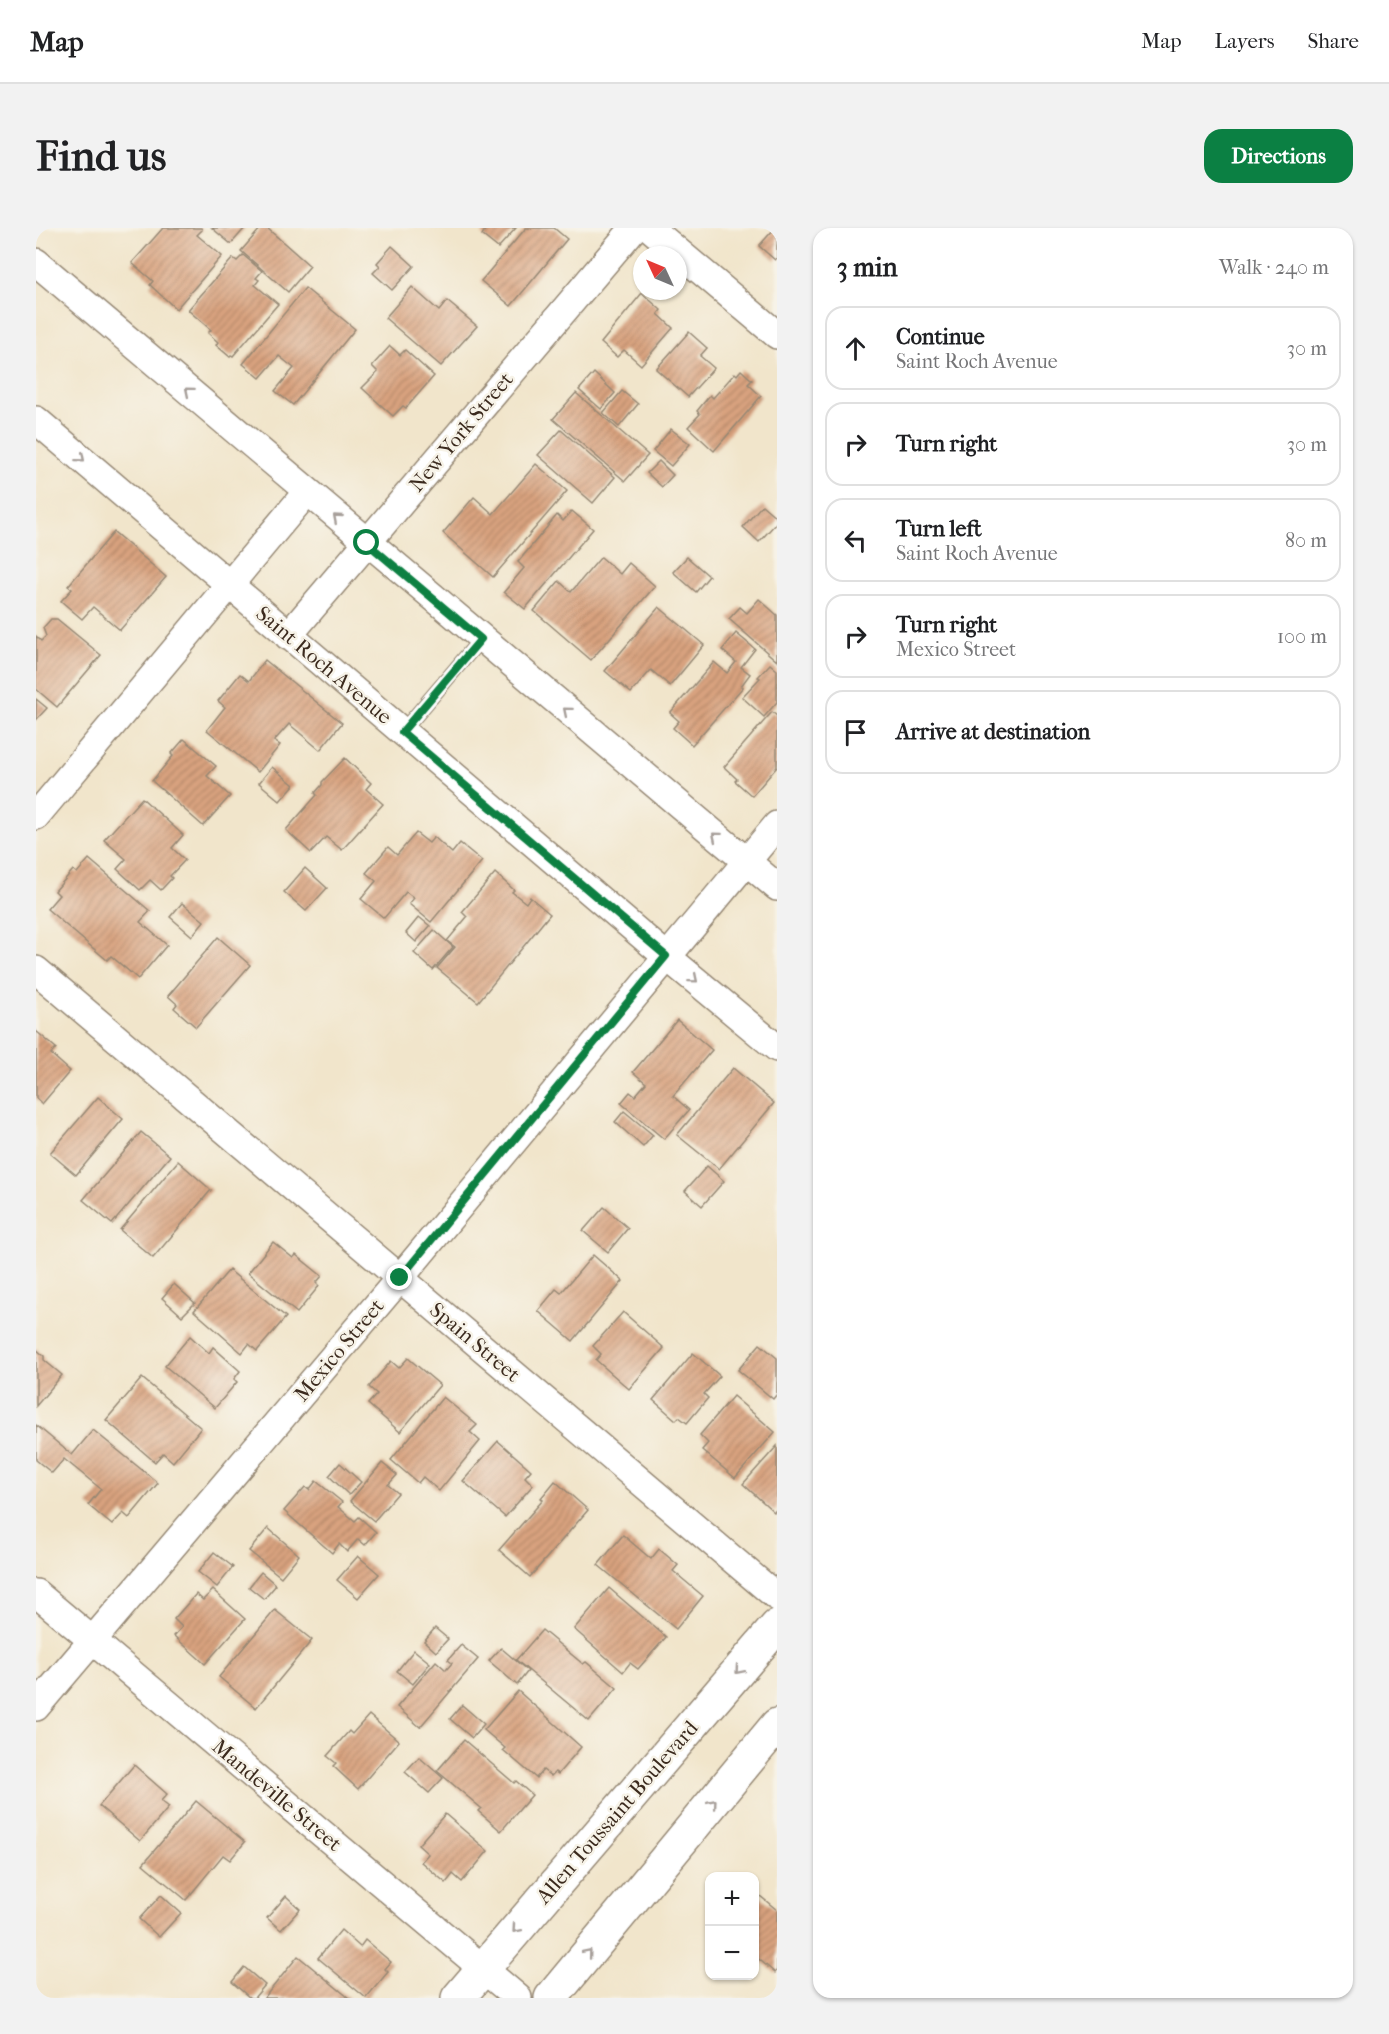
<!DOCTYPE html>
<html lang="en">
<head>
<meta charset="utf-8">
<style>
	body { margin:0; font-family:"IM FELL French Canon",serif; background:#f2f2f2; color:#202124 }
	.controls { position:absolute; right:18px; bottom:18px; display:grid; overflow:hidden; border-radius:12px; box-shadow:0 2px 4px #0004 }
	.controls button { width:54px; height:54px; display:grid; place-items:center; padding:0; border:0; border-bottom:2px solid #e0e0e0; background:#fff; color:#202124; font:30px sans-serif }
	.compass { position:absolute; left:597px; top:18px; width:54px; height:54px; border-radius:50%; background:#fff; box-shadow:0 2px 4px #0004; rotate:314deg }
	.stop { position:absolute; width:18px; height:18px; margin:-14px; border:4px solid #0b8043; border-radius:50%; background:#fff }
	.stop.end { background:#0b8043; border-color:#fff; box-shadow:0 2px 6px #0008 }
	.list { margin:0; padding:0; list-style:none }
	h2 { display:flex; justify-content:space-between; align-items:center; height:78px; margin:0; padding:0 24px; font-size:26px }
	h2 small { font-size:20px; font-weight:400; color:#757577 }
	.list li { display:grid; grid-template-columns:39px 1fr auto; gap:18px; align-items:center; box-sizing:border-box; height:84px; margin:0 12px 12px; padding:0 12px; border:2px solid #e0e0e0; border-radius:18px }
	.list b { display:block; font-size:22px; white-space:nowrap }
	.list p { margin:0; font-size:20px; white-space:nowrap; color:#757577 }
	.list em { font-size:20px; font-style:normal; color:#757577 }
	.icon { flex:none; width:33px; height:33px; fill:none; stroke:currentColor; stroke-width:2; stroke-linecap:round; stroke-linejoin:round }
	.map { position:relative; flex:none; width:741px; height:1770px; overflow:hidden; border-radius:18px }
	header { display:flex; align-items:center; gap:36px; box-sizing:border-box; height:84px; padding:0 30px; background:#fff; border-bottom:2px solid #e0e0e0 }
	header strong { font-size:28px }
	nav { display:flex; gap:33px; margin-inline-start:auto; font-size:21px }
	.intro { display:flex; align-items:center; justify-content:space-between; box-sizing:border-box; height:144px; padding:0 36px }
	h1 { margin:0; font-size:42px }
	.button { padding:15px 27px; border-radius:18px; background:#0b8043; color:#fff; font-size:21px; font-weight:700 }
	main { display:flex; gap:36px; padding:0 36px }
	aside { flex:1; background:#fff; border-radius:18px; box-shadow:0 2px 4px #0004 }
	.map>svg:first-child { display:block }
	.building { fill:url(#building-hatch) }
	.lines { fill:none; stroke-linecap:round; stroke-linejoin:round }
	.service-casing { stroke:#968874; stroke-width:16 }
	.minor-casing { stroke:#968874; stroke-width:30 }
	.tertiary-casing { stroke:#968874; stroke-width:36 }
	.service { stroke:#fff; stroke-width:14 }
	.minor { stroke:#fff; stroke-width:27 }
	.tertiary { stroke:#fff; stroke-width:33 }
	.oneway { stroke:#a79f9a }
	.route { stroke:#0b8043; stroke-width:8 }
	.labels { text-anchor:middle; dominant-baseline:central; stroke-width:5; stroke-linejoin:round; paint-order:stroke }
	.street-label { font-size:21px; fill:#3b2a1e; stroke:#f7f3e8 }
</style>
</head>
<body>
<header>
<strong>Map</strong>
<nav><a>Map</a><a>Layers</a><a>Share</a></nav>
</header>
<div class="intro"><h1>Find us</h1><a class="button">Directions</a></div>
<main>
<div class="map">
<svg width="741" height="1770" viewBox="0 0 741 1770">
	<defs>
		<pattern id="building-hatch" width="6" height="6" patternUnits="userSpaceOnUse" patternTransform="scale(1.5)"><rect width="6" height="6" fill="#d9a37f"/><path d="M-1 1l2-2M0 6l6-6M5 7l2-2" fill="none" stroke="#b18567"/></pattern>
	</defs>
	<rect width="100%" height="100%" fill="#f7f3e8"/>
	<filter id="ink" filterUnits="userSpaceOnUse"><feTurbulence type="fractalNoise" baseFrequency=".0167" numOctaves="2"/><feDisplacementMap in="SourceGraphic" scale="12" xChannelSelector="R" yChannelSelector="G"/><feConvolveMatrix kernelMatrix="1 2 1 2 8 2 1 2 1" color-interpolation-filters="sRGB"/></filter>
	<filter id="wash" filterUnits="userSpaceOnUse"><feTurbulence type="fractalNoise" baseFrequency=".008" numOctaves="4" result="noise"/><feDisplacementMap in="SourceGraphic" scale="24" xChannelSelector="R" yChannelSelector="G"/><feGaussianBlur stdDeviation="1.35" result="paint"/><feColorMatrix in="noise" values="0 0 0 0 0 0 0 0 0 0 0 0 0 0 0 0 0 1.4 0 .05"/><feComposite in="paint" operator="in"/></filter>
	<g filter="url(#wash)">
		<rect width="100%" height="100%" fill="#f1e5cb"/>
		<g id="blocks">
			<g class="building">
				<polygon points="127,0 165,0 166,2 161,7 186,28 140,81 114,57 117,53 96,35"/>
				<polygon points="176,0 209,0 195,16"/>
				<polygon points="225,0 231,0 274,38 252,64 205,23"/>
				<polygon points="446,0 480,0 462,20 446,7 449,2"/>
				<polygon points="490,0 518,0 531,11 475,78 445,53"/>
				<polygon points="739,0 741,0 741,30 739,32 723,18"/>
				<polygon points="356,18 378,38 356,62 337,45 344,38 341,35"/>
				<polygon points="207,27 226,43 220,50 223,52 219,57 242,76 197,128 195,127 194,129 180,117 182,114 172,105 175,102 152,82 197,30 201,33"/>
				<polygon points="376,59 403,83 411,73 441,98 405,138 349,90"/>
				<polygon points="269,60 319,101 257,177 239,163 258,140 243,128 224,150 207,136"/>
				<polygon points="606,65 625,82 622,86 637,100 605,137 588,122 581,129 565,115"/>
				<polygon points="653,104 671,120 664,128 678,140 652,169 620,141"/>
				<polygon points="354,118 364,127 369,122 398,148 370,180 367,178 357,188 326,160 342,144 336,138"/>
				<polygon points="705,142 716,152 712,156 725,168 678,223 652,199 664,186 661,183 674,167 677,170 699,145 701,147"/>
				<polygon points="558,145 579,165 565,181 543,162"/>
				<polygon points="586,163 602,176 583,199 567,185"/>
				<polygon points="540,165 612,227 589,253 517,191"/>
				<polygon points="635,201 654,216 635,238 617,223"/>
				<polygon points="525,202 579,249 557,275 502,227"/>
				<polygon points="623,233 637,247 626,259 611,245"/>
				<polygon points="500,236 531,263 457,349 407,305 438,269 457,286"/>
				<polygon points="726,277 741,290 741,294 723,314 707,299"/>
				<polygon points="536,283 557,301 489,381 468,364 488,340 482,334 521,287 527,293"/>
				<polygon points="78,304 130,349 84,402 57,379 46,391 25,373 36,361 32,358"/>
				<polygon points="565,329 584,346 593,335 619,358 555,432 498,383 523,353 535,364"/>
				<polygon points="651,329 673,348 660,364 637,344"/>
				<polygon points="723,371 741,387 741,433 693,391 704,379 711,385"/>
				<polygon points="623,379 668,417 634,458 615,442 595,465 569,443"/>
				<polygon points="15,391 21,391 65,427 21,479 0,461 0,408 5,413 10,408 7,400"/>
				<polygon points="700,405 719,421 705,439 714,446 705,458 707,459 656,517 637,500 643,493 634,485 678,434 691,445 700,434 686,422"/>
				<polygon points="229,432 306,495 284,522 253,496 238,513 244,517 222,544 171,502 189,479 182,473 204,446 213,453"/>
				<polygon points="734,436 741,442 741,474 728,489 706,469 724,450 722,449"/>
				<polygon points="0,471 11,480 0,492"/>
				<polygon points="736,484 741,488 741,539 716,568 699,553 701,551 688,539"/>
				<polygon points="148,511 180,538 171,548 194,568 167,598 116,553 137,528 135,526"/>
				<polygon points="309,530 335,555 330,561 347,576 306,622 290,609 275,625 250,602 281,567 279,565 286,557 286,554"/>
				<polygon points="236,539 258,557 244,573 223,555"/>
				<polygon points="106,570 147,607 136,620 149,632 134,648 136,650 125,662 114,652 104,662 81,641 90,631 68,612"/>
				<polygon points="380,605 393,615 398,609 416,625 424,615 446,633 395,694 373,676 378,670 370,664 348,690 325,671 340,653 330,645 352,619 361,627"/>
				<polygon points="53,631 114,683 104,694 131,717 102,751 75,728 71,732 11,681 23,667 19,663 37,642 41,645"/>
				<polygon points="269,640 291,660 270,683 248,664"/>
				<polygon points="459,645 478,662 476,664 490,675 494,669 514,686 442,774 401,740 419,719 411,713 431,689 426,684"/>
				<polygon points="146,675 168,693 156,708 134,689"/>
				<polygon points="383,689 394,698 380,714 370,705"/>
				<polygon points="398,702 417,719 397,742 378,725"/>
				<polygon points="182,709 214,737 160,799 138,780 141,776 132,768"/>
				<polygon points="641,792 676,822 637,868 653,882 628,911 585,875 594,864 599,868 610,855 597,844"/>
				<polygon points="0,803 20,820 15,826 34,843 6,876 0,870"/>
				<polygon points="697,840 738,875 683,941 641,907"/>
				<polygon points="62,869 87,891 40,947 14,925"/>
				<polygon points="588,883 617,907 607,919 579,894"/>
				<polygon points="105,904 134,928 76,996 47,972"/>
				<polygon points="142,933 175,962 117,1030 84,1002"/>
				<polygon points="671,938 688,953 666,978 649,963"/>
				<polygon points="568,979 592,1000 572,1024 547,1003"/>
				<polygon points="237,1014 257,1030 260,1027 286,1048 280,1055 283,1058 261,1085 212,1045"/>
				<polygon points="557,1027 587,1053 537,1113 502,1083 520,1061 525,1065"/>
				<polygon points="193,1042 250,1089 221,1123 213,1116 206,1125 158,1083"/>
				<polygon points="138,1056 159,1075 146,1088 126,1070"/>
				<polygon points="587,1084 628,1120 593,1161 560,1132 565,1126 557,1118"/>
				<polygon points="154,1108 173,1125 177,1119 204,1143 198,1151 201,1154 179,1180 129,1138"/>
				<polygon points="724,1116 741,1130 741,1166 737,1171 702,1142"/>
				<polygon points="0,1121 8,1128 8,1132 26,1147 0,1178"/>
				<polygon points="657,1125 684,1148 668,1166 672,1170 651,1195 643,1189 640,1192 617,1172"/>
				<polygon points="372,1130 404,1157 364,1204 332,1176 341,1166 333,1159 355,1133 363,1140"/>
				<polygon points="106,1150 165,1200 137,1234 127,1225 119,1234 70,1192"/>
				<polygon points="697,1168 739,1204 699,1250 666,1222 672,1215 664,1207"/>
				<polygon points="407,1169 441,1197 434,1204 444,1213 403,1263 387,1249 382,1255 355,1232"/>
				<polygon points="0,1197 36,1227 57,1202 122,1255 93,1290 87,1285 76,1297 52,1277 65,1261 28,1231 16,1245 0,1232"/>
				<polygon points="462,1213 495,1242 489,1249 497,1257 469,1289 427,1253"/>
				<polygon points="741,1218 741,1281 738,1284 707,1256"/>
				<polygon points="304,1235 325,1254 313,1267 293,1248"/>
				<polygon points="346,1235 361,1247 352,1257 362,1265 338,1293 314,1273"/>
				<polygon points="280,1253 306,1274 302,1279 319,1293 323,1289 340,1304 329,1317 322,1311 311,1324 303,1316 296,1325 248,1283 269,1259 273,1262"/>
				<polygon points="519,1253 552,1282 494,1349 463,1322 507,1272 505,1270"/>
				<polygon points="232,1300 263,1327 245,1349 213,1323"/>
				<polygon points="587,1307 615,1331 623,1321 642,1337 637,1343 667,1368 640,1401 562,1337"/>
				<polygon points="178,1324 197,1339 181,1359 162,1344"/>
				<polygon points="322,1328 343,1346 322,1370 301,1352"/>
				<polygon points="225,1344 240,1357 228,1371 213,1359"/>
				<polygon points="573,1360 630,1409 602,1441 594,1435 587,1444 538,1401"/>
				<polygon points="177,1362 209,1391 169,1436 138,1408 146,1399 138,1391 160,1366 167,1372"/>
				<polygon points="239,1382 276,1412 220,1480 183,1449"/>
				<polygon points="399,1400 412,1411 400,1424 388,1413"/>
				<polygon points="506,1402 547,1436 550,1434 581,1460 553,1493 480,1432"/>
				<polygon points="425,1417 442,1431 384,1499 361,1479 400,1433 410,1442 416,1435 412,1432"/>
				<polygon points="465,1420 492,1443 481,1457 453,1433"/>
				<polygon points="378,1422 394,1435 377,1456 361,1443"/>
				<polygon points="482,1463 545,1519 522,1546 519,1544 515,1548 507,1542 500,1550 467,1522 469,1520 448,1502"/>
				<polygon points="426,1477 448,1496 436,1510 414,1491"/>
				<polygon points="333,1487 363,1513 322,1561 297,1538 300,1535 291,1528 313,1503 316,1506"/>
				<polygon points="428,1512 478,1555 480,1553 496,1567 465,1603 442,1583 445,1580 401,1543"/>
				<polygon points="383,1529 407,1550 393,1565 369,1544"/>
				<polygon points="98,1537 131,1566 125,1573 133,1579 104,1613 63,1578"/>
				<polygon points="160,1573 209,1614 194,1632 187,1627 150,1672 107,1636"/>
				<polygon points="409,1586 452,1623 426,1654 417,1646 410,1655 385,1634 392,1626 382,1617"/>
				<polygon points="718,1663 741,1682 741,1742 739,1745 718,1727"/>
				<polygon points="125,1667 145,1685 123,1709 103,1691"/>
				<polygon points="250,1668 264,1681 245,1702 231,1690"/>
				<polygon points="305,1702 324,1719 329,1712 355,1734 349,1741 352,1744 330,1770 282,1730"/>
				<polygon points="262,1728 313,1770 228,1770"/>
				<polygon points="208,1739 229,1757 218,1770 214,1770 196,1754"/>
			</g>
		</g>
	</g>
	<g filter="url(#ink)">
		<use href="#blocks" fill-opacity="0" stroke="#968874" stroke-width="1.5"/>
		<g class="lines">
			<defs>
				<polyline id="service" points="366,504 445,411"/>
				<g id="minor">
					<polyline points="614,0 741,107"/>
					<polyline points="0,34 741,659"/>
					<polyline points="0,192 630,728 741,820"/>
					<polyline points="252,408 598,0"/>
					<polyline points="0,588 271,264"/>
					<polyline points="0,742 741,1369"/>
					<polyline points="0,1365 482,1770"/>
					<polyline points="0,1479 364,1050 741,597"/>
				</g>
				<g id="tertiary">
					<polyline points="422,1770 741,1398"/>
					<polyline points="515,1770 741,1497"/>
				</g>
			</defs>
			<use href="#service" class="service-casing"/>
			<use href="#minor" class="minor-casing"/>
			<use href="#tertiary" class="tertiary-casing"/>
			<use href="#service" class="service"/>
			<use href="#minor" class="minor"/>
			<use href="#tertiary" class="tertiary"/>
		</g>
		<defs><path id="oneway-chevron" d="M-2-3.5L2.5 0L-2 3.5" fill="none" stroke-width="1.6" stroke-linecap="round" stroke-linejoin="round" transform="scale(1.5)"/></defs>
		<g class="oneway">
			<use href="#oneway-chevron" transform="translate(153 163) rotate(-140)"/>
			<use href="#oneway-chevron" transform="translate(45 230) rotate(40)"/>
			<use href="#oneway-chevron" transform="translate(301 290) rotate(-139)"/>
			<use href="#oneway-chevron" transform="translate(531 483) rotate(-140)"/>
			<use href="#oneway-chevron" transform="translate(680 608) rotate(-140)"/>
			<use href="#oneway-chevron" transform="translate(658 751) rotate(40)"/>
			<use href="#oneway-chevron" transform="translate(703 1442) rotate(131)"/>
			<use href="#oneway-chevron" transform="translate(677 1575) rotate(-50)"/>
			<use href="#oneway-chevron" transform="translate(480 1701) rotate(131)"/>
			<use href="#oneway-chevron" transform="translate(552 1725) rotate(-50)"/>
		</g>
	</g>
	<g class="lines" filter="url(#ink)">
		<polyline class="route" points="331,315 445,411 366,504 630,728 364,1050"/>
	</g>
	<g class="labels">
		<g class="street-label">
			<text transform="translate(425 204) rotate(-50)">New York Street</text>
			<text transform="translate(288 437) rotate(40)">Saint Roch Avenue</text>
			<text transform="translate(439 1114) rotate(40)">Spain Street</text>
			<text transform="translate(303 1122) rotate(-50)">Mexico Street</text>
			<text transform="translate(241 1567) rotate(40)">Mandeville Street</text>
			<text transform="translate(581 1584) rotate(-49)">Allen Toussaint Boulevard</text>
		</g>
	</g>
</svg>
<div class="controls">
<button>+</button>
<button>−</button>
</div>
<svg class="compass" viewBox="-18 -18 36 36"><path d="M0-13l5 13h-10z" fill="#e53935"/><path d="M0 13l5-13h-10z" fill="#757577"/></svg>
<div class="stop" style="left:331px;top:315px"></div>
<div class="stop end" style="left:364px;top:1050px"></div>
</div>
<aside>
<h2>3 min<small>Walk · 240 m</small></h2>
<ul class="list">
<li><svg class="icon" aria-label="ahead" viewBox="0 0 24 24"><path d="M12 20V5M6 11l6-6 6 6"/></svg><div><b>Continue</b><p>Saint Roch Avenue</p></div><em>30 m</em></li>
<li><svg class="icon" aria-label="right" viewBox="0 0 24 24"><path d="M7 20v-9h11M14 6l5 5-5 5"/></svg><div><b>Turn right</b></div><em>30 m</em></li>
<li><svg class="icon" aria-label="left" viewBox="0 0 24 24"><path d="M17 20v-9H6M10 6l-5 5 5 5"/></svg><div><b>Turn left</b><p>Saint Roch Avenue</p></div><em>80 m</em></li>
<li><svg class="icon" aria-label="right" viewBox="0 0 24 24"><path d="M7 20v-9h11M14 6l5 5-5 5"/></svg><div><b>Turn right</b><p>Mexico Street</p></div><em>100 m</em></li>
<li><svg class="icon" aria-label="arrive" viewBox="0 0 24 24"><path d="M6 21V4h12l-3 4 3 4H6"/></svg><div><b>Arrive at destination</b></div></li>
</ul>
</aside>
</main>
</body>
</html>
